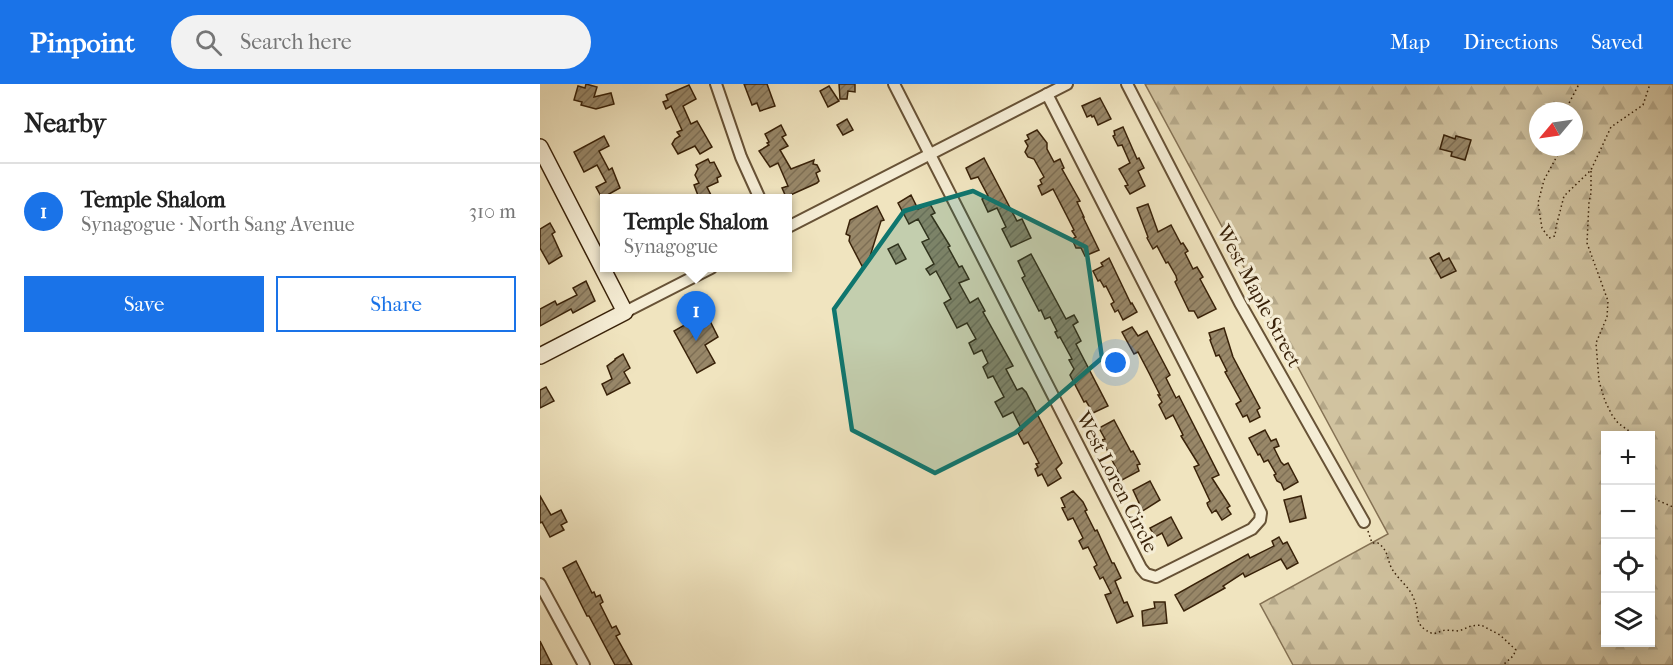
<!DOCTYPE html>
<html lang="en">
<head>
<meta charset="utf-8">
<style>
	body { margin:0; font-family:"IM FELL French Canon",serif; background:#f2f2f2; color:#222 }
	.controls { position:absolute; right:18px; bottom:18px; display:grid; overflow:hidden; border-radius:0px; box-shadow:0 3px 15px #0003 }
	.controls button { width:54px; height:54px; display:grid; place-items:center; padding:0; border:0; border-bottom:2px solid #e0e0e0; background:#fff; color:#222; font:30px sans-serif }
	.compass { position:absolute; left:989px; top:18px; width:54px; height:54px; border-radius:50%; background:#fff; box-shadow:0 3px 15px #0003; rotate:241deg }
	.you { position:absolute; left:576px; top:279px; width:21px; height:21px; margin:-15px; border:4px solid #fff; border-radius:50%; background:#1a73e8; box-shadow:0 0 0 9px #1a73e833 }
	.badge { display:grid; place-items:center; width:39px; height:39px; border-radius:50%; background:#1a73e8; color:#fff; font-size:20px; font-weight:700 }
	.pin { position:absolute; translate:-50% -50px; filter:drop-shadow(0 2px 3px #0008) }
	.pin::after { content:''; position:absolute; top:32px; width:21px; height:18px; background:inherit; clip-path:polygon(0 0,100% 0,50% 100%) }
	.popup { position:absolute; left:60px; top:110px; width:192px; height:78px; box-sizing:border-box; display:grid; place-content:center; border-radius:0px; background:#fff; filter:drop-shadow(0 2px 4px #0005); font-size:20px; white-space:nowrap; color:#767676 }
	.popup b { font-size:22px; color:#222 }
	.popup::after { content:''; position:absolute; left:50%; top:100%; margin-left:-12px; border:12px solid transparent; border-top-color:#fff }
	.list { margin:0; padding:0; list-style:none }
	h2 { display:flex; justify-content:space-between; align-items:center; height:78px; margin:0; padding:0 24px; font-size:26px }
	h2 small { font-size:20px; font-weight:400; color:#767676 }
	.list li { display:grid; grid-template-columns:39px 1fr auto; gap:18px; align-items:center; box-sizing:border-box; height:96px; padding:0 24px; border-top:2px solid #e0e0e0 }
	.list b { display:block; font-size:22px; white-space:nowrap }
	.list p { margin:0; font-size:20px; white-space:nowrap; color:#767676 }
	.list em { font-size:20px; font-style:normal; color:#767676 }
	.actions { display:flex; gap:12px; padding:18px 24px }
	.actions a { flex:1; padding:14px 0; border:2px solid #1a73e8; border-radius:0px; text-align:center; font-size:21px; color:#1a73e8 }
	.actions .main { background:#1a73e8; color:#fff }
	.icon { flex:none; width:33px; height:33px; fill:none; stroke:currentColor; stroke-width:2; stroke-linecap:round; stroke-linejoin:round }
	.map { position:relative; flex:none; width:1133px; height:581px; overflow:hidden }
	header { display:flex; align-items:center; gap:36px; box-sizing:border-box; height:84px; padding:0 30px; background:#1a73e8; color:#fff }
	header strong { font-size:28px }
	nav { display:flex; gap:33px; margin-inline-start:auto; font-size:21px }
	.search { width:420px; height:54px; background:#f2f2f2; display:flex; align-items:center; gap:15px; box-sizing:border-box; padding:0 21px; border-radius:33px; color:#767676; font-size:22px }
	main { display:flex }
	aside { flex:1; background:#fff }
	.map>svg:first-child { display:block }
	.forest { fill:url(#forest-firs); stroke:#857254; stroke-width:1.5; fill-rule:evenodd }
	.building { fill:url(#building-hatch); stroke:#392209; stroke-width:1.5 }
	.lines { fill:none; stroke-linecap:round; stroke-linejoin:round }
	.street-casing { stroke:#675236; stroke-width:14 }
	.secondary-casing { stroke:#392209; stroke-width:18 }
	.path { stroke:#392209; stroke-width:1.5; stroke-dasharray:1.5 3; stroke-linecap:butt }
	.street { stroke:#f5edd5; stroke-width:10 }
	.secondary { stroke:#f5edd5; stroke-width:15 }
	.marked { fill:#0f766e; fill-opacity:0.2; stroke:#0f766e; stroke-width:4.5; stroke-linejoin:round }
	.labels { text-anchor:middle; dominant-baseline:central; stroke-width:6; stroke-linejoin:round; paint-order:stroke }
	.street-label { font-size:20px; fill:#392209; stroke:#f5edd5 }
</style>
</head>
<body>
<header>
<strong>Pinpoint</strong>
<div class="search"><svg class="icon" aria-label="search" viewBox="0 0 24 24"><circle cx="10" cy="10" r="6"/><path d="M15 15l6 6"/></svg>Search here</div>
<nav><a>Map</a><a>Directions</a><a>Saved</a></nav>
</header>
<main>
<aside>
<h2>Nearby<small></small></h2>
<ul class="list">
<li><span class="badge">1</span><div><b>Temple Shalom</b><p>Synagogue · North Sang Avenue</p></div><em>310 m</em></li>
</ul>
<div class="actions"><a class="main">Save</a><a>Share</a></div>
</aside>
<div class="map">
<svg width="1133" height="581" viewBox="0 0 1133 581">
	<defs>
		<pattern id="forest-firs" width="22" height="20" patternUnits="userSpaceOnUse" patternTransform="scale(1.5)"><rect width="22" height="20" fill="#d1c3a0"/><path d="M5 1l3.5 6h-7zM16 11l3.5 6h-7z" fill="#b4a788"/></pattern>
		<pattern id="building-hatch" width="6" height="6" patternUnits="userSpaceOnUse" patternTransform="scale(1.5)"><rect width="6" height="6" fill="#988768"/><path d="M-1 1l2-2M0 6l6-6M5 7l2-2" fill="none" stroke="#7d6e54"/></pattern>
	</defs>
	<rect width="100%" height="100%" fill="#f0e4bf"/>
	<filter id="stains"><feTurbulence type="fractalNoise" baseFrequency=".00333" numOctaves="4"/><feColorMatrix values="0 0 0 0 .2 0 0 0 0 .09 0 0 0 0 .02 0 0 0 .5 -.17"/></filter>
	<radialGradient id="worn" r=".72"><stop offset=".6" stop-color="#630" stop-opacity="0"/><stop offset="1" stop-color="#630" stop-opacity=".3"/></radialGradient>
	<path class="forest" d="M605 0H1133V581H753L720 520 848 450ZM998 27H1034V63H998ZM1066 352H1110V558H1066Z"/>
	<g class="building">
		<polygon points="46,0 57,3 54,13 71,9 74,20 56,25 41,21 42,18 34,16 38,2 45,4"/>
		<polygon points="204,0 227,0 235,22 220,27 217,19 212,21"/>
		<polygon points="299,0 315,0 315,8 308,7 307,15 300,15"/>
		<polygon points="149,1 156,15 143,22 151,40 157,37 172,63 160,70 155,62 138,70 132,60 135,55 140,52 137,48 142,46 131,22 126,25 123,18 128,16 126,11"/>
		<polygon points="289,2 299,17 288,23 280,7"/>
		<polygon points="560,14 571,35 558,41 554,32 552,33 551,31 547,33 542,22"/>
		<polygon points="307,35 313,46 303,51 297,41"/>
		<polygon points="241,41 246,51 242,53 248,62 240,66 251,85 274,76 273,80 277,81 280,87 276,89 279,97 277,99 246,113 242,104 248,102 238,79 230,83 219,67 229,61 227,59 229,58 225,50"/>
		<polygon points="583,43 597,75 599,74 604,84 598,87 605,102 590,110 585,102 588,101 579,85 590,79 582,61 578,62 573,52 575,51 574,47"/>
		<polygon points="497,46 507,59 507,65 514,78 520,75 524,84 522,85 540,117 537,118 544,133 543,133 559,166 545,172 541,164 536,164 532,155 536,153 532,147 534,146 513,105 502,111 498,102 502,100 500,96 504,93 494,75 488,73 485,68 488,62 485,57 489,55 487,51"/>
		<polygon points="904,51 915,55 916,52 931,56 925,76 911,72 912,68 900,65"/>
		<polygon points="64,52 69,62 59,67 69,86 72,84 80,104 62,114 56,103 66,98 57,81 44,88 34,68"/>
		<polygon points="444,74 477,137 482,135 491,154 471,163 462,145 466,143 457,124 448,128 442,115 448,112 438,93 431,95 426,84"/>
		<polygon points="168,75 170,79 174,78 181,92 177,94 178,98 167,103 171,111 159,114 154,101 159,99 155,91 158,85 156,81"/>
		<polygon points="371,111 378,125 390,120 395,129 391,131 410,162 408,163 419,183 422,182 429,195 419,199 430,219 438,214 445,227 443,228 473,282 466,285 477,306 482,304 486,308 522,379 516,385 521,394 508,402 502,390 498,392 495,385 498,383 496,380 499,379 488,358 484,360 478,349 482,346 473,328 463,333 455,318 464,313 453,292 448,294 443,283 448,279 442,266 434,270 429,259 436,255 427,239 417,244 404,219 411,215 396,187 390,191 386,185 394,180 382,158 389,155 378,135 369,140 358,119"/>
		<polygon points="608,120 618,148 631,141 641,160 643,159 648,167 645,169 653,185 657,183 663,193 660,195 676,225 658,234 654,227 649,227 635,198 637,196 636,192 628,178 626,179 617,162 613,165 607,154 608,153 597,124"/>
		<polygon points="337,122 344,136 341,137 328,179 322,182 309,157 310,152 306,150 310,136"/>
		<polygon points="10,139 15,148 12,150 22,172 9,180 0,164 0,145"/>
		<polygon points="358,160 366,175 356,180 348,165"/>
		<polygon points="899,169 903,177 909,174 916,187 901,194 890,174"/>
		<polygon points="491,170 526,235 534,231 538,238 533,241 541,257 536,260 568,322 553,329 546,317 544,318 530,291 534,285 529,276 532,275 520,253 518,254 515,248 517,247 510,233 505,235 501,226 499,227 482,194 485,192 478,177"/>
		<polygon points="569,174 591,220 592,219 597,228 583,236 578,226 575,228 571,220 574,218 566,202 564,203 560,196 558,197 553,187 563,182 561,179"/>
		<polygon points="46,197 55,217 33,229 31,225 0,242 0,225 15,217 17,221 37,211 33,204"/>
		<polygon points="156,224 162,225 163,228 165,227 178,253 165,261 175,279 157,289 134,247 150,238 146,231"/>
		<polygon points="592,243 598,252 607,247 630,291 626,294 636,314 639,312 679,391 672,394 690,422 687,424 691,430 682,436 676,426 672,429 668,422 667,419 670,417 654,383 659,381 641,352 643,351 633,331 626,335 619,321 622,318 618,311 620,311 609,289 598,268 594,270 582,248"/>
		<polygon points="684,244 693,273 720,324 717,326 720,333 710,338 707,331 703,333 696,320 701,317 685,288 687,287 679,271 676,272 670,256 671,255 669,249"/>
		<polygon points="83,270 90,284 84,288 90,299 67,311 62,300 72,295 67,282 75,276 75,275"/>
		<polygon points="6,303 14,317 0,324 0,306"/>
		<polygon points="574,336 591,368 593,367 600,380 597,381 599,387 582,396 562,356 565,355 559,344"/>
		<polygon points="725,346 731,357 736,355 739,362 734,364 741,378 744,381 748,379 758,398 744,406 741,399 737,397 734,391 736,390 728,376 724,378 720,370 718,371 709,354"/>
		<polygon points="610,397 620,416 601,428 597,420 599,419 593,406"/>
		<polygon points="533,407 543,418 547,426 545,427 555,447 557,446 572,479 574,479 581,494 575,497 584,519 587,518 593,532 577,539 565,511 571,509 563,493 560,495 554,483 557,481 548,463 543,465 539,457 543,454 533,434 528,436 522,424 525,423 521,414"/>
		<polygon points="0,412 11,431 21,426 27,438 21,441 24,446 10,453 2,438 0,439"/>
		<polygon points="761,412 766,434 750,438 744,416"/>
		<polygon points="631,433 642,454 628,462 622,449 615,453 610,444"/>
		<polygon points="739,453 743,460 747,458 758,479 747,485 741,475 705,493 703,489 683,502 685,504 644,527 635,511 708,470 710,474 734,462 732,457"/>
		<polygon points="36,477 52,509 54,508 56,513 60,511 63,518 60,520 72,544 76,542 80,550 76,552 92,581 75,581 49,532 47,532 23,484"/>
		<polygon points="614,518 625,518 627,539 603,542 602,527 615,524"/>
		<polygon points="0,557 12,581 0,581"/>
	</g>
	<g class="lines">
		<defs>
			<g id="street">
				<polyline points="176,0 201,73 220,115"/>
				<polyline points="354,0 601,484 606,490 616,493 712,445 720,436 721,429 507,10"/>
				<polyline points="587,0 700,219 824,438"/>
				<polyline points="248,143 527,0"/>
				<polyline points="85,228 171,184"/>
				<polyline points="0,500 44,581"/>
			</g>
			<polyline id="secondary" points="0,63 85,228 0,272"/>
		</defs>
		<use href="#street" class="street-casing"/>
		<use href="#secondary" class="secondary-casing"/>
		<g class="path">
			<polyline points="1025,27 1039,0"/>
			<polyline points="1022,63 1004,96 998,119 1002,144 1009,154 1015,152 1016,143 1024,112 1051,86 1071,43 1103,21 1110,0"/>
			<polyline points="1051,87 1051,109 1049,118 1047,159 1068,217 1067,233 1056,259 1059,297 1065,317 1072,331 1078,339 1096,352"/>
			<polyline points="1110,413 1133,423"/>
			<path d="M828 447 832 459H838C848 466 847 474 851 483 857 495 870 503 874 515 881 532 871 540 893 550L905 546 919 547 931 542 941 541 960 551 976 566 973 572 963 581"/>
		</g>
		<use href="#street" class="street"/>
		<use href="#secondary" class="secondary"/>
	</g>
	<path class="marked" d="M433 107 546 163 562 274 475 349 395 389 312 346 294 225 364 127Z"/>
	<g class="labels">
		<g class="street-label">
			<text transform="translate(719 212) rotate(62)">West Maple Street</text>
			<text transform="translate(577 398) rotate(63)">West Loren Circle</text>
		</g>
	</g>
	<rect width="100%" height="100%" filter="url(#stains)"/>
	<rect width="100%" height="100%" fill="url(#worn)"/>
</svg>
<div class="controls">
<button>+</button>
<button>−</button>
<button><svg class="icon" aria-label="locate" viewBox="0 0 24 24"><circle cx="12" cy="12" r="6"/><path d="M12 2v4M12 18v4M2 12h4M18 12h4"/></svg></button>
<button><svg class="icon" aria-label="layers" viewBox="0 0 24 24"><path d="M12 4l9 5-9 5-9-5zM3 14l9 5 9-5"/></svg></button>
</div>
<svg class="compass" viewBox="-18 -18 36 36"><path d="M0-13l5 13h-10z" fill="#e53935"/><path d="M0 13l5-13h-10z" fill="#767676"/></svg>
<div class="you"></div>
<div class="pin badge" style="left:156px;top:257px">1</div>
<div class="popup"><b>Temple Shalom</b>Synagogue</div>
</div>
</main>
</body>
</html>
